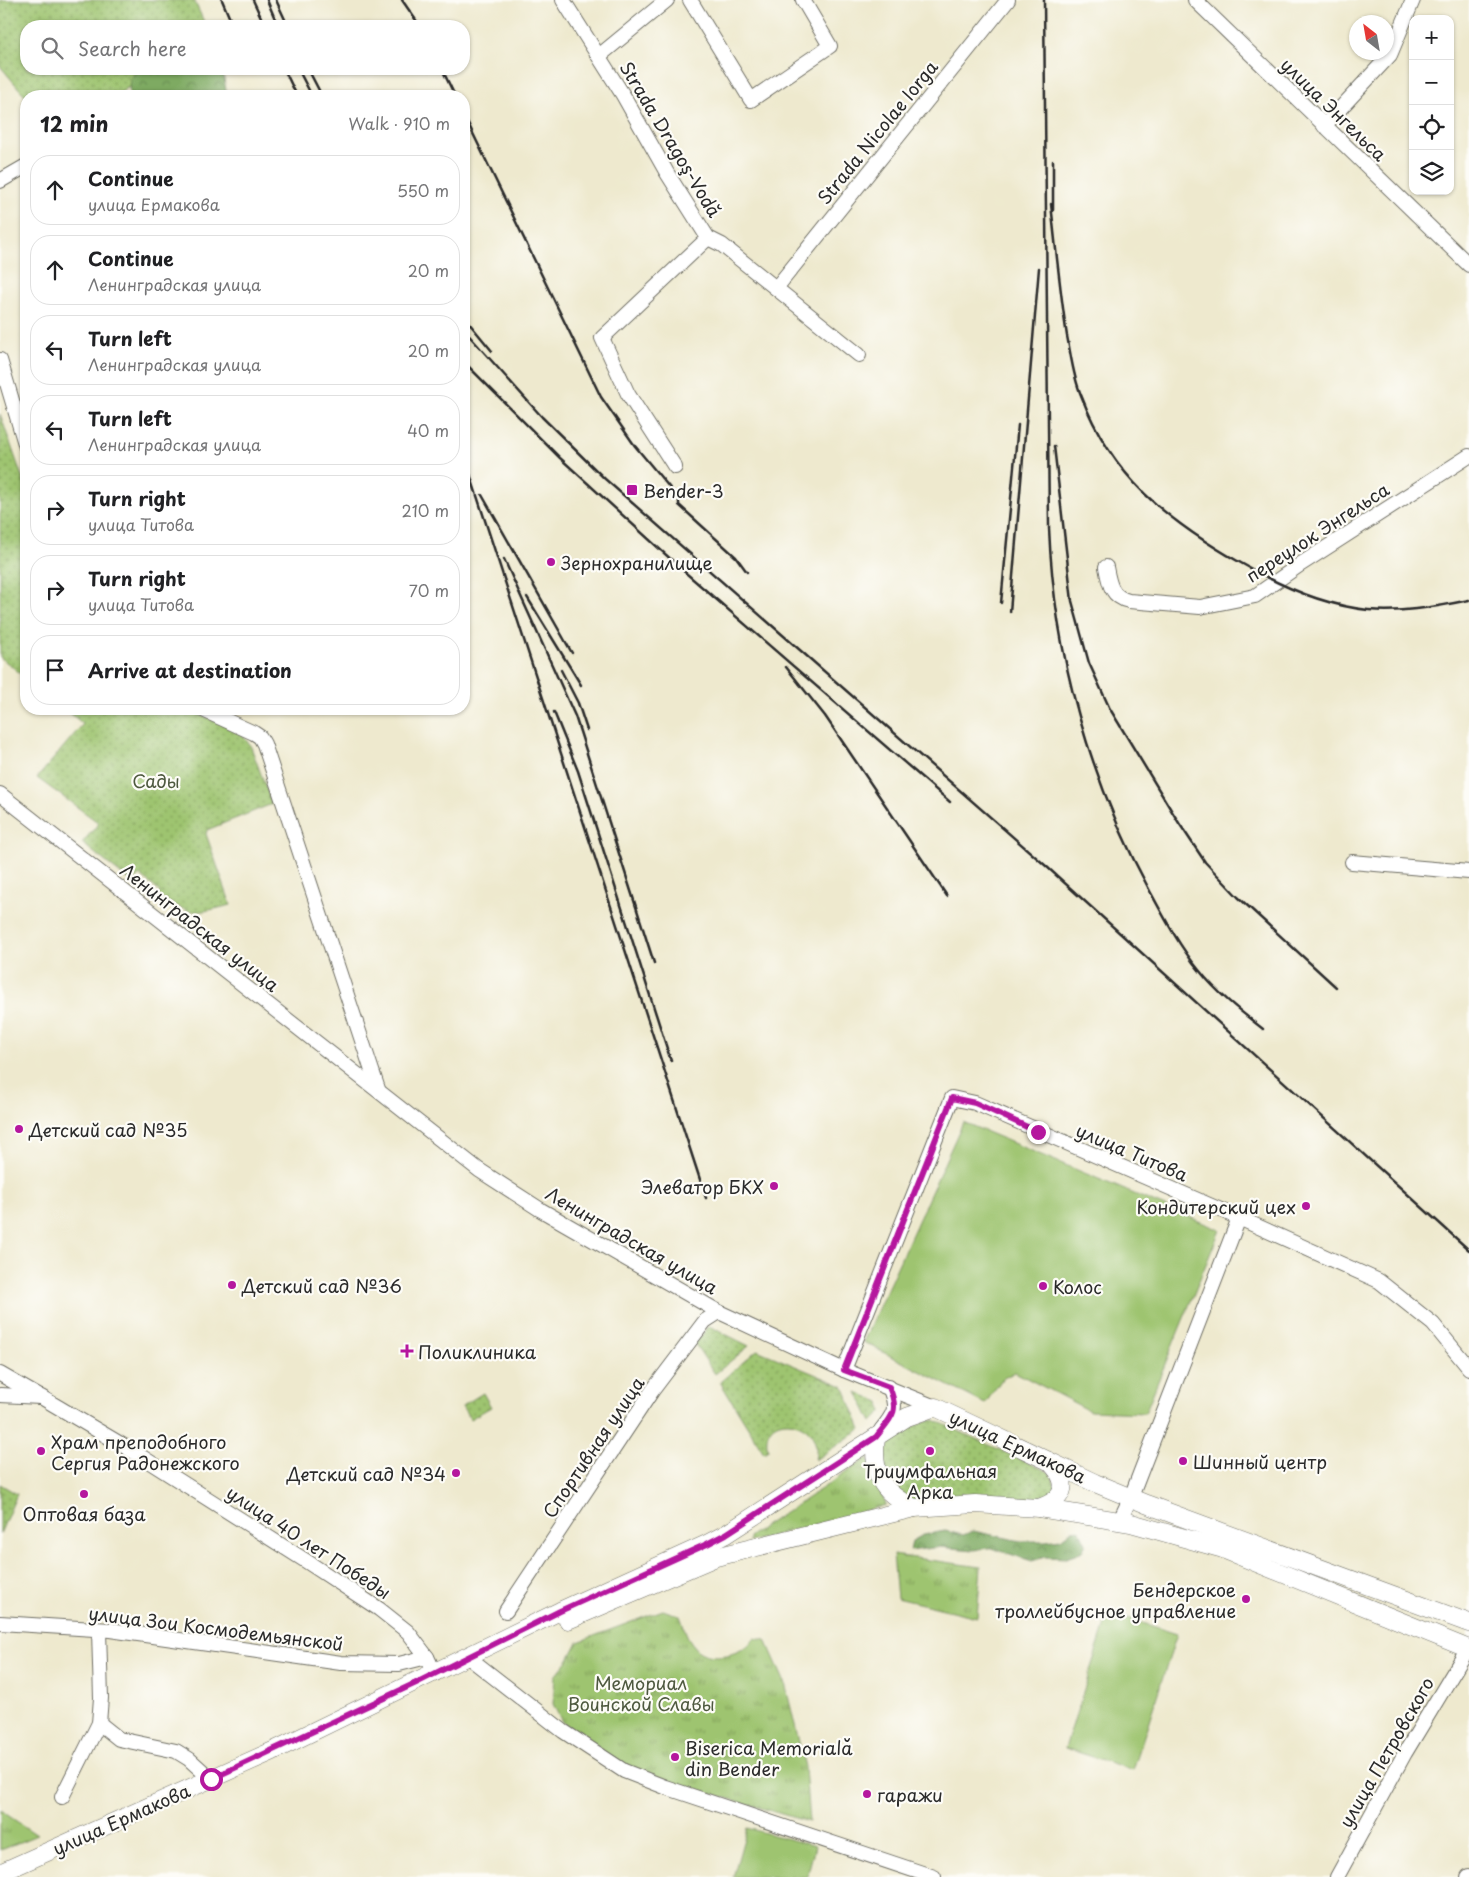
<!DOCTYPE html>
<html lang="en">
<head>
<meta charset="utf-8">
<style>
	body { margin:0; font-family:"Playpen Sans",sans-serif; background:#f6f6f6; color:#202124 }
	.controls { position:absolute; right:15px; top:15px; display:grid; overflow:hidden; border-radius:10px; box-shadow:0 1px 4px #0004 }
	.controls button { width:45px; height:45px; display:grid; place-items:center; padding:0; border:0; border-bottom:1px solid #e0e0e0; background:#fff; color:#202124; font:25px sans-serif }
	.compass { position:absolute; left:1349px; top:15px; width:45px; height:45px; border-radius:50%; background:#fff; box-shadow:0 1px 4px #0004; rotate:329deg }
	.stop { position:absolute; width:15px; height:15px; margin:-11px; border:4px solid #b5179e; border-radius:50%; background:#fff }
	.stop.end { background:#b5179e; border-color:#fff; box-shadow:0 1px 5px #0008 }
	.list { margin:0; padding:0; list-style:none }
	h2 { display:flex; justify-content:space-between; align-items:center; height:65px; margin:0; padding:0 20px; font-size:21px }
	h2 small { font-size:16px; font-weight:400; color:#757577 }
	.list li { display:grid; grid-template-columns:32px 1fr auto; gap:15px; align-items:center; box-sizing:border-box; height:70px; margin:0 10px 10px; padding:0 10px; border:1px solid #e0e0e0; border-radius:20px }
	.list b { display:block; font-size:19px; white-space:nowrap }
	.list p { margin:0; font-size:16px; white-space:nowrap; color:#757577 }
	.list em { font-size:16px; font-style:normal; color:#757577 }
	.icon { flex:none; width:28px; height:28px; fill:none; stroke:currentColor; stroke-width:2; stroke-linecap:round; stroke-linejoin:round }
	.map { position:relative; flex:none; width:1469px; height:1877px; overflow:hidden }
	.search { position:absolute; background:#fff; box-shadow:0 1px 4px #0004; left:20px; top:20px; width:450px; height:55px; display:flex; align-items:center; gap:12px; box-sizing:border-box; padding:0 18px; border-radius:20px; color:#757577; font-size:19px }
	.panel { position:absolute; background:#fff; box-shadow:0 1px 4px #0004; left:20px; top:90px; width:450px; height:625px; border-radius:20px }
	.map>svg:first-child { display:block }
	.grass { fill:url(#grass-dots); stroke:#64784d }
	.forest { fill:url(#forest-crowns); stroke:#546a46 }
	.park { fill:url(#park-tufts); stroke:#64784d }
	.pitch { fill:#9ec46f; stroke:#64784d }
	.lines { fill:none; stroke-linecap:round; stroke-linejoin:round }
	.minor-casing { stroke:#6f6e64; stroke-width:16 }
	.major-casing { stroke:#6f6e64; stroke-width:19 }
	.minor { stroke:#fff; stroke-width:14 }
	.major { stroke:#fff; stroke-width:18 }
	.rail { stroke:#2b2b2b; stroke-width:2.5 }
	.route { stroke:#b5179e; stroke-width:6 }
	.poi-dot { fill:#b5179e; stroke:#fdfcf7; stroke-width:2 }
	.labels { text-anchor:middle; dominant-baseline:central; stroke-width:4.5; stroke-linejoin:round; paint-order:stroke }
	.street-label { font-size:18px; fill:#2b2b2b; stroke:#fdfcf7 }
	.poi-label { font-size:18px; fill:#2b2b2b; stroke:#fdfcf7; text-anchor:start }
	.park-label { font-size:18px; fill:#4e593f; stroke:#fdfcf7 }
</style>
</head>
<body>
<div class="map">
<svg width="1469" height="1877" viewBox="0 0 1469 1877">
	<defs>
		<pattern id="grass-dots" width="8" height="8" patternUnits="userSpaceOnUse" patternTransform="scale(1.25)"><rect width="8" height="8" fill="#9ec46f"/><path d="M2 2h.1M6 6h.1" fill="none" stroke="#819f5b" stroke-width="1.8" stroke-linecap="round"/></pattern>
		<pattern id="forest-crowns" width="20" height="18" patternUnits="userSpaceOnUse" patternTransform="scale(1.25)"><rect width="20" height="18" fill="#7eaa62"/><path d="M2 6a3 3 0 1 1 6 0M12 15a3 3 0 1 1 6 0" fill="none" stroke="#678b51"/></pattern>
		<pattern id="park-tufts" width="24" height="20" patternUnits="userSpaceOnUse" patternTransform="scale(1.25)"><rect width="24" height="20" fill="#9ec46f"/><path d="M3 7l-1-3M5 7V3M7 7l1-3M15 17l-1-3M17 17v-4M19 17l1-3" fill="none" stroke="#819f5b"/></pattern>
	</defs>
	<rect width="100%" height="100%" fill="#fdfcf7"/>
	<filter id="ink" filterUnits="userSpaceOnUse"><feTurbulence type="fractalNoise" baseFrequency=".02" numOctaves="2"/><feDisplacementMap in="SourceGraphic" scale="10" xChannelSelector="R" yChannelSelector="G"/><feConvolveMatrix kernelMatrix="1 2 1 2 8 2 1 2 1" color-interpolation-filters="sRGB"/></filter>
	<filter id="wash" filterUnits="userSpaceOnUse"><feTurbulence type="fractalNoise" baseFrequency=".0096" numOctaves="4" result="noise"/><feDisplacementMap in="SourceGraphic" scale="20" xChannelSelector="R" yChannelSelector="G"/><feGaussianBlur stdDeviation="1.12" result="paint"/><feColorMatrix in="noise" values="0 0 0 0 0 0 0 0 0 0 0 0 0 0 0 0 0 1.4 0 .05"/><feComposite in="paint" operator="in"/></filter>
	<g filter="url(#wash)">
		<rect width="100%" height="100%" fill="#eee9ce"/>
		<g class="grass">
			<polygon points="0,0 194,0 206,26 26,26 26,69 157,69 115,96 26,97 0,66"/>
			<polygon points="0,414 26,488 26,678 0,657"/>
			<path d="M65 709H185L239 730 251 747 272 804 207 830 206 834 231 905C194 914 191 916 158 895L160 892 140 875 134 880 126 878 82 843 99 823 37 778 83 724Z"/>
			<polygon points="709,1326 749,1346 715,1374 695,1344"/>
			<path d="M757 1350 843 1386 861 1429 815 1460C826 1416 757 1407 768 1450L764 1453 720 1382Z"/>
			<polygon points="857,1392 880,1402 882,1412 872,1422"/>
			<polygon points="483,1393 491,1407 470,1419 462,1406"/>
			<path d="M934 1420 1049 1472 1055 1483 1052 1492 1045 1500C998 1496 954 1495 908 1501 893 1489 875 1462 890 1443 895 1437 902 1433 909 1429 918 1424 924 1421 934 1420Z"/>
			<polygon points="0,1484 17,1494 0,1534"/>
		</g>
		<g class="forest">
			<polygon points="140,69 220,69 223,73 227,96 131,96 129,92 130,78"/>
			<polygon points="1079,1529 1086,1544 1082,1551 1075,1555 1066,1558 1045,1557 1032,1561 991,1548 974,1550 939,1547 910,1551 912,1541 923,1535 945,1531 963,1535 973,1531 1021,1541 1046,1541 1061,1539 1072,1530"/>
		</g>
		<g class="park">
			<polygon points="868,1458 886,1505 749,1542 749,1537 753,1534"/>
			<polygon points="893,1555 981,1567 977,1617 897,1598"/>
			<path d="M663 1610 680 1616C684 1626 687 1640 695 1648 709 1663 745 1655 754 1638L766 1640 785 1683 805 1767 809 1822 628 1769 562 1722 553 1704 555 1676 569 1659 578 1642Z"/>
			<polygon points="0,1810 37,1835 0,1850"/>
		</g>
		<g class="pitch">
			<polygon points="963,1122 1220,1230 1145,1413 1090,1411 1015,1372 1002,1379 985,1404 863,1342"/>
			<polygon points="1109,1612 1177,1634 1133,1770 1065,1748"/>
			<polygon points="747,1828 815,1846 807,1877 733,1877"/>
		</g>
	</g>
	<g filter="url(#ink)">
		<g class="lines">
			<defs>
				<g id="minor">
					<polyline points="563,0 623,95 667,173 708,238 722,245 859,355"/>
					<polyline points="690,0 751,100 830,46 803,0"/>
					<polyline points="1195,0 1469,265"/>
					<polyline points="599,56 667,0"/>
					<polyline points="1324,126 1390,55 1413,0"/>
					<polyline points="0,181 26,166"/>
					<polyline points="776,288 1008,0"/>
					<polyline points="0,360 26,447"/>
					<polyline points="675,467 628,394 602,338 708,238"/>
					<path d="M1106 567C1109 583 1111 597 1129 601L1200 607 1255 596 1301 564 1469 456"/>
					<polyline points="201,709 254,733 260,737 264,744 378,1089"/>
					<polyline points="0,794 479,1170 541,1210 719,1312 844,1370 935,1407"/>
					<polyline points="1352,862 1469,872"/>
					<polyline points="1239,1218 1379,1281 1433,1324 1469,1368"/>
					<polyline points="844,1370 952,1098 975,1103 1239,1218 1131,1497 1120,1520"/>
					<polyline points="0,1374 40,1397"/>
					<polyline points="0,1395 41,1397 134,1452 306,1561 379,1609 408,1632 427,1657 435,1674"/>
					<path d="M881 1430C895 1413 898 1408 889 1387"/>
					<polyline points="506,1611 652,1391 705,1321 719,1312"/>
					<polyline points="0,1623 110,1630 341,1663 399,1664 427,1657"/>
					<polyline points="468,1657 563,1731 624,1771 665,1787 934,1877"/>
					<polyline points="99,1723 119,1739 176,1751 189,1759 211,1779"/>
					<polyline points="62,1797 99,1723 101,1698 99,1631"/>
					<polyline points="1337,1877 1405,1753 1469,1647"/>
					<polyline points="1468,1877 1469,1876"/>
				</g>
				<g id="major">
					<path d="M876 1437C872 1474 880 1492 914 1508"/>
					<path d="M1039 1508C1068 1498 1069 1481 1049 1461"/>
					<polyline points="568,1620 716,1557 914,1508 975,1504 1039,1508 1131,1523 1220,1548 1469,1649"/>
					<polyline points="0,1873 273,1751 560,1611 707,1544 726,1534 907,1417 935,1407 1095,1483 1146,1504 1469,1623"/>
				</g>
			</defs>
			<use href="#minor" class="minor-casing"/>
			<use href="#major" class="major-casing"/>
			<use href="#minor" class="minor"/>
			<use href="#major" class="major"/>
			<g class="rail">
				<polyline points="222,0 230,19"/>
				<polyline points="253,0 265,26"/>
				<polyline points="267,0 278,26"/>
				<polyline points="276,0 288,26"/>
				<polyline points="402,0 420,26"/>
				<path d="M1044 0 1049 528C1054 655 1090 781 1151 893 1165 919 1180 947 1199 970 1217 993 1240 1011 1263 1029"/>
				<polyline points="284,69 297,96"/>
				<polyline points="298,69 312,96"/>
				<polyline points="308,69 322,96"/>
				<polyline points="442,69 455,96"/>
				<polyline points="464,115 601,397 635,446 679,499 679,505 736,557 747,572"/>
				<polyline points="1053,161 1053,210"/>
				<path d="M1051 204C1056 248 1060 292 1067 336 1071 355 1073 376 1081 395 1112 477 1167 521 1241 563 1280 586 1322 605 1368 610 1401 613 1436 607 1469 600"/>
				<polyline points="464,317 492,351"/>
				<polyline points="464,330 542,417 605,479 1046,866 1469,1250"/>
				<polyline points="464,362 560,458 687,574 950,802"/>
				<polyline points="1054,446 1072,601 1089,663 1110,709 1179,823 1205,862 1238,897 1336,987"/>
				<polyline points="464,456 706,1198"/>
				<polyline points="482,495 572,653"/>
				<polyline points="504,559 575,716 654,963"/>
				<polyline points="527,597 581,685"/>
				<polyline points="1001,603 1018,425"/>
				<polyline points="1010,612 1039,268"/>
				<polyline points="786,667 825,716 947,896"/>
				<polyline points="561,670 578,703 587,730"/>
				<polyline points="554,712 578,771 671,1061"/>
			</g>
		</g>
	</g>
	<g class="lines" filter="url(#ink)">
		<path class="route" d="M211 1779 416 1683 560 1611 707 1544 726 1534 876 1437C892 1417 900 1412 889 1387L844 1370 952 1098 975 1103 1038 1132"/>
	</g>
	<g class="poi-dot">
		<rect x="626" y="484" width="12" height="12" rx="2.5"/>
		<circle cx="551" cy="562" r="5"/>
		<circle cx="19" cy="1129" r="5"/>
		<circle cx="774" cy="1186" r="5"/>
		<circle cx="1306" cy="1206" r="5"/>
		<circle cx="232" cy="1285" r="5"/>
		<circle cx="1043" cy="1286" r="5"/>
		<path d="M404.5 1343.5h5v5h5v5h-5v5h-5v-5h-5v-5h5z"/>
		<circle cx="41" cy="1451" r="5"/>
		<circle cx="930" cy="1451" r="5"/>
		<circle cx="1183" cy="1461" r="5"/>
		<circle cx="456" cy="1473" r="5"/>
		<circle cx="84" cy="1494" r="5"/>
		<circle cx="1246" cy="1599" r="5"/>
		<circle cx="675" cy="1757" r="5"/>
		<circle cx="867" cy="1794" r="5"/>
	</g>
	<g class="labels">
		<g class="street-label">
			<text transform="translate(1334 109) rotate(44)">улица Энгельса</text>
			<text transform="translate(877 132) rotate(-51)">Strada Nicolae Iorga</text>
			<text transform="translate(671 139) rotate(59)">Strada Dragoş-Vodă</text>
			<text transform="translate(1317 532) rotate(-33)">переулок Энгельса</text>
			<text transform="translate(200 927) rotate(38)">Ленинградская улица</text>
			<text transform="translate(1132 1152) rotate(23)">улица Титова</text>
			<text transform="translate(632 1240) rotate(30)">Ленинградская улица</text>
			<text transform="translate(1018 1446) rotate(25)">улица Ермакова</text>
			<text transform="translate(593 1447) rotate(-56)">Спортивная улица</text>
			<text transform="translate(309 1542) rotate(33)">улица 40 лет Победы</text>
			<text transform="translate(216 1628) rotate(7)">улица Зои Космодемьянской</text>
			<text transform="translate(1386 1752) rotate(-60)">улица Петровского</text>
			<text transform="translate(121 1819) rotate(-24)">улица Ермакова</text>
		</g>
		<g class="poi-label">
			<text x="643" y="490">Bender-3</text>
			<text x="561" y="562">Зернохранилище</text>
			<text x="29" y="1129">Детский сад №35</text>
			<text x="764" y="1186" text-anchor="end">Элеватор БКХ</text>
			<text x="1296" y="1206" text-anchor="end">Кондитерский цех</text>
			<text x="242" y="1285">Детский сад №36</text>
			<text x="1053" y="1286">Колос</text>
			<text x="418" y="1351">Поликлиника</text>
			<text x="51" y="1441">Храм преподобного<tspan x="51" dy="21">Сергия Радонежского</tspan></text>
			<text x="1193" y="1461">Шинный центр</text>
			<text x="930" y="1470" text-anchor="middle">Триумфальная<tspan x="930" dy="21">Арка</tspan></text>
			<text x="446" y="1473" text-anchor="end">Детский сад №34</text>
			<text x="84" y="1513" text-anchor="middle">Оптовая база</text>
			<text x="1236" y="1589" text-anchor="end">Бендерское<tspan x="1236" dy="21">троллейбусное управление</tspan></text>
			<text x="685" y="1747">Biserica Memorială<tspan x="685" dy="21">din Bender</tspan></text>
			<text x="877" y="1794">гаражи</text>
		</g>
		<g class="park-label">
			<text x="156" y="780">Сады</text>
			<text x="641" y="1682">Мемориал<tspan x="641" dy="21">Воинской Славы</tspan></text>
		</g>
	</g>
</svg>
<div class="controls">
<button>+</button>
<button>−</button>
<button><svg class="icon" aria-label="locate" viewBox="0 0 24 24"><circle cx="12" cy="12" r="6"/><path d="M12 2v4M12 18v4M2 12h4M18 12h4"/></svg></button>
<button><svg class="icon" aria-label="layers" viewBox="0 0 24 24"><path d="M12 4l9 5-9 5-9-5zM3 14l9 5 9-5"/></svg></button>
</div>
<svg class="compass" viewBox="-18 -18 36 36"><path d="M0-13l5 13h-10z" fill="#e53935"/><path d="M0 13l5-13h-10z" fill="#757577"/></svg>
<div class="stop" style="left:211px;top:1779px"></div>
<div class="stop end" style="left:1038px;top:1132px"></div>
<div class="search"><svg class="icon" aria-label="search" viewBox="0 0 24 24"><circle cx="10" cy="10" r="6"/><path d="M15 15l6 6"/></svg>Search here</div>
<section class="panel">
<h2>12 min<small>Walk · 910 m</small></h2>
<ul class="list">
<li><svg class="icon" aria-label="ahead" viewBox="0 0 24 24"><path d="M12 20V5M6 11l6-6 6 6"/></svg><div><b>Continue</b><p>улица Ермакова</p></div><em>550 m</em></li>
<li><svg class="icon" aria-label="ahead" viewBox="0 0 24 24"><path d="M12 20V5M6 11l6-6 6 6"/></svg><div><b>Continue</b><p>Ленинградская улица</p></div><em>20 m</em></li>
<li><svg class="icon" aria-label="left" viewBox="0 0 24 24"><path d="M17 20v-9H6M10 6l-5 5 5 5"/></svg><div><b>Turn left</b><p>Ленинградская улица</p></div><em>20 m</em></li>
<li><svg class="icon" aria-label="left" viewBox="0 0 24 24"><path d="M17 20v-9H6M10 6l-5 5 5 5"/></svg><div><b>Turn left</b><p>Ленинградская улица</p></div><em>40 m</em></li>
<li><svg class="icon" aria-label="right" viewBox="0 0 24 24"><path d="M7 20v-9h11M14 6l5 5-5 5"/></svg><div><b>Turn right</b><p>улица Титова</p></div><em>210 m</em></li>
<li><svg class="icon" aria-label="right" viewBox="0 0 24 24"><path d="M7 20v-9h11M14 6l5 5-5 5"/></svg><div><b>Turn right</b><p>улица Титова</p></div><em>70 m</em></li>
<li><svg class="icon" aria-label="arrive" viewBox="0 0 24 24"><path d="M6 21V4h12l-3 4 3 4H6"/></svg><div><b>Arrive at destination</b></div></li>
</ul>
</section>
</div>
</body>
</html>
